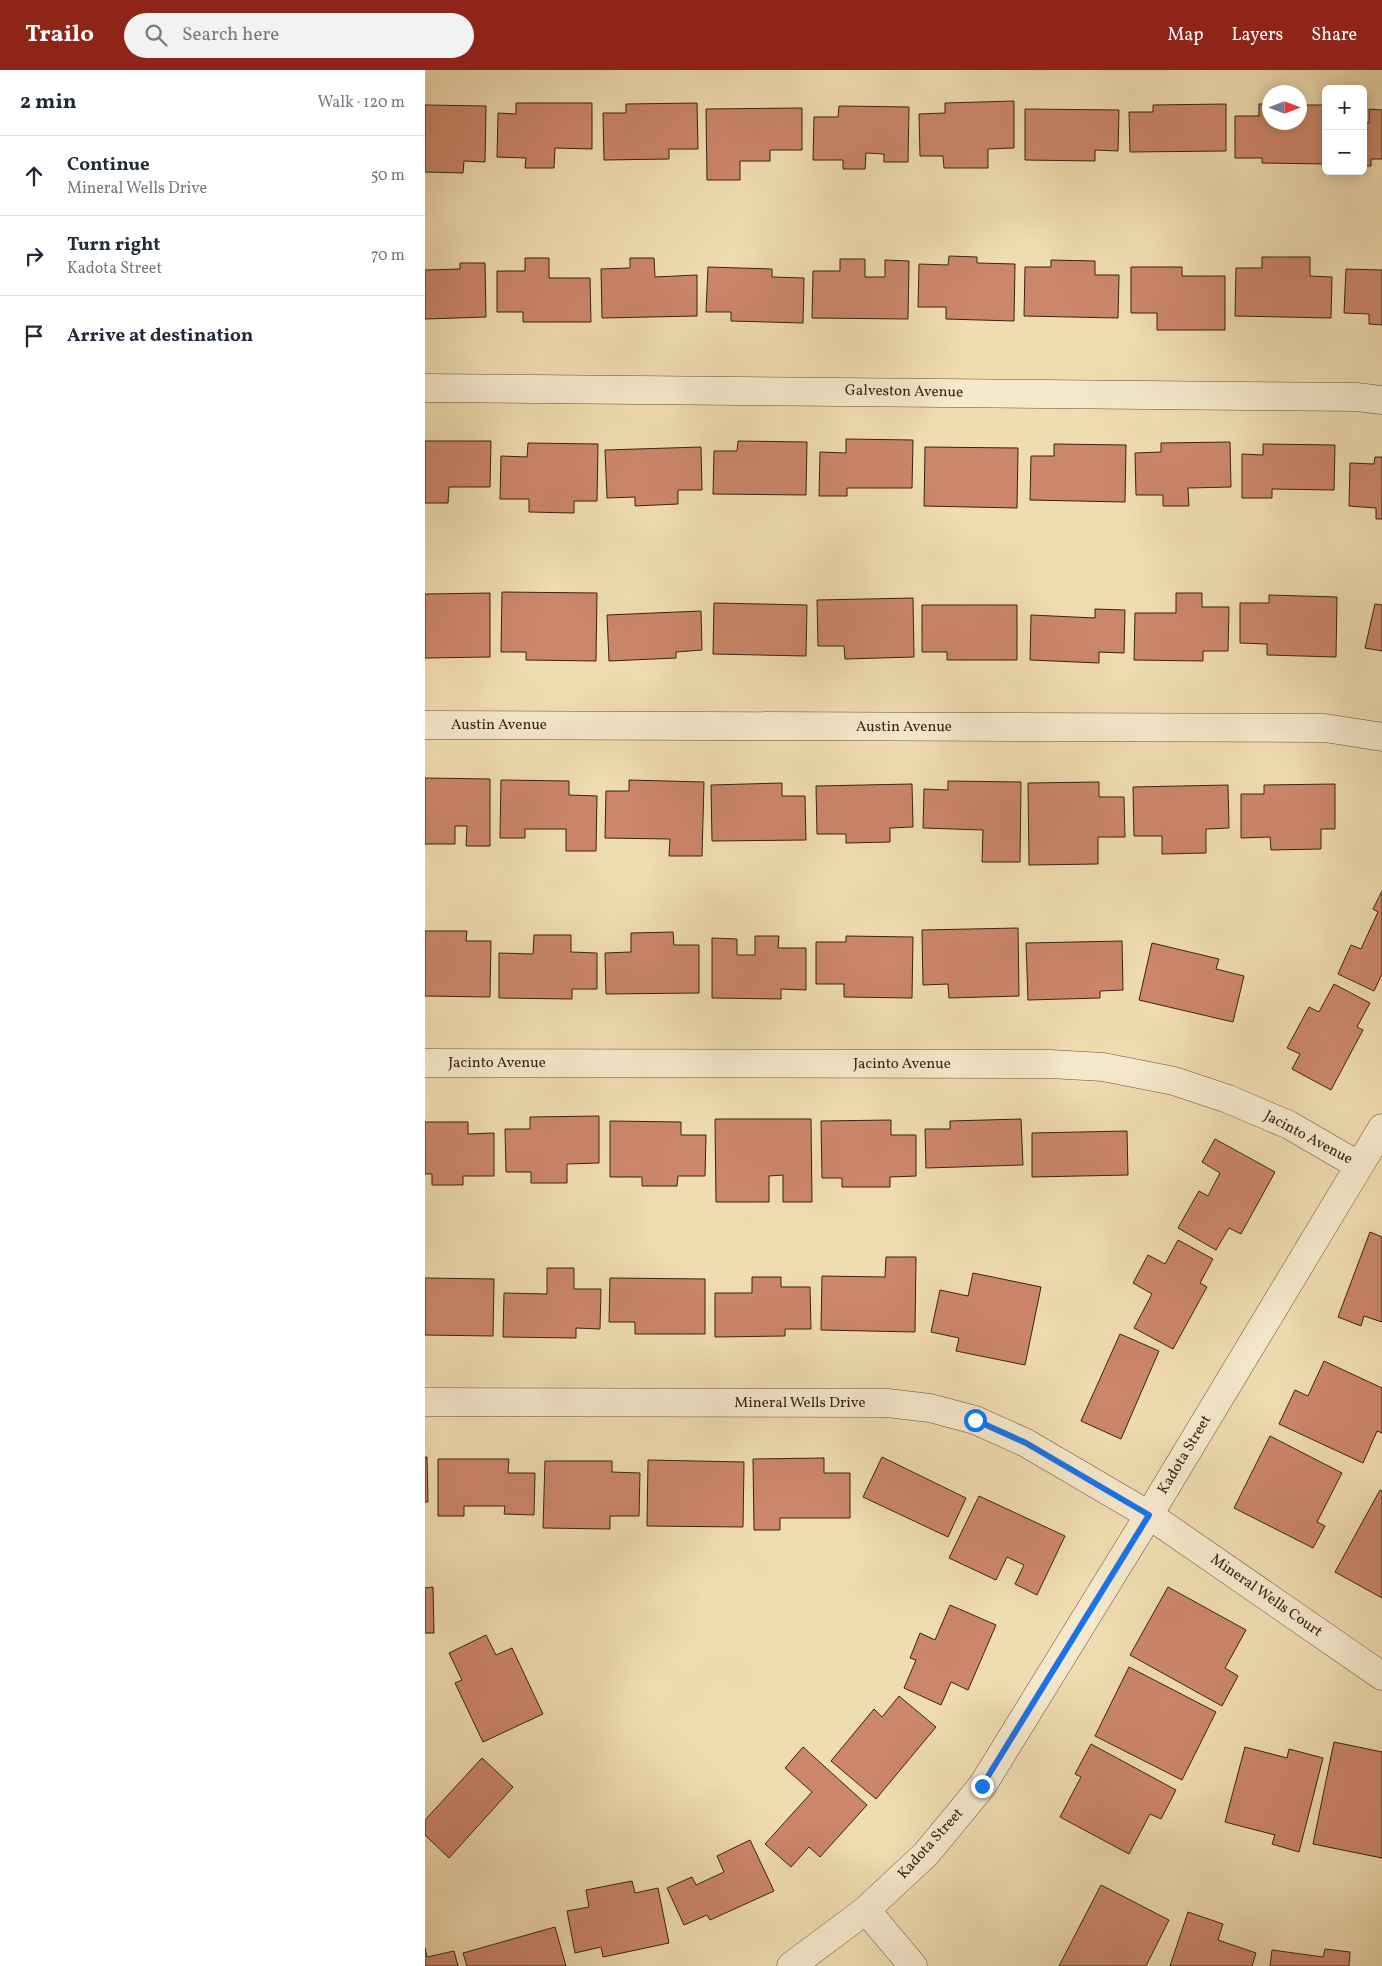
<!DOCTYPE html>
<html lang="en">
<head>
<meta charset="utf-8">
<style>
	body { margin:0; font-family:Vollkorn,serif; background:#f2f2f3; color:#1f2937 }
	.controls { position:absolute; right:15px; top:15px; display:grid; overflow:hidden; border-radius:8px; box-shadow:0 2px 12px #0003 }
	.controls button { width:45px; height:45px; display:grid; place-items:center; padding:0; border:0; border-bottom:1px solid #e0e1e3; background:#fff; color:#1f2937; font:25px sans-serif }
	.compass { position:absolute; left:837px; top:15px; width:45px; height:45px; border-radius:50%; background:#fff; box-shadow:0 2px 12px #0003; rotate:90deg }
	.stop { position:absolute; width:15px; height:15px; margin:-11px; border:4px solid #1a73e8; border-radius:50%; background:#fff }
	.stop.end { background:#1a73e8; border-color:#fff; box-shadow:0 1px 5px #0008 }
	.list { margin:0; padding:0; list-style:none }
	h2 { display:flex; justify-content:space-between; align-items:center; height:65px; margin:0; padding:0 20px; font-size:21px }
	h2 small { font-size:16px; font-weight:400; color:#747a83 }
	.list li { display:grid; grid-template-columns:32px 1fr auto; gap:15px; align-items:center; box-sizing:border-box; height:80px; padding:0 20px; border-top:1px solid #e0e1e3 }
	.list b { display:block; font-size:19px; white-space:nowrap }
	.list p { margin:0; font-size:16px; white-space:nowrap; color:#747a83 }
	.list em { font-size:16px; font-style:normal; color:#747a83 }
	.icon { flex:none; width:28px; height:28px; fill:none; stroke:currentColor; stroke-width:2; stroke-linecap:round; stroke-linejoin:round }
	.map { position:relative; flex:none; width:957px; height:1896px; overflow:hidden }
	header { display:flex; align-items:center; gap:30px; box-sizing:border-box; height:70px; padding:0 25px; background:#8f2418; color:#fff }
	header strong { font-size:24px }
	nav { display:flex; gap:28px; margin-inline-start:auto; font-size:18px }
	.search { width:350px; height:45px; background:#f2f2f3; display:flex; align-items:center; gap:12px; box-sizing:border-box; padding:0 18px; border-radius:28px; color:#747a83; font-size:19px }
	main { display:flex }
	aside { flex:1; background:#fff }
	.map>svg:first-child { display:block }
	.building { fill:#cc866b; stroke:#382310 }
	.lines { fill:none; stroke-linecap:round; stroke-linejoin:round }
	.minor-casing { stroke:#665138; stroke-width:29 }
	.minor { stroke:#f5e8cc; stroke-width:28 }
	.route { stroke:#1a73e8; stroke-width:6 }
	.labels { text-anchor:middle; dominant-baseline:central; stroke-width:5; stroke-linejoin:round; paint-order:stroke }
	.street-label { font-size:15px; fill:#382310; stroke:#f5e8cc }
</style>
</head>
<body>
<header>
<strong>Trailo</strong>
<div class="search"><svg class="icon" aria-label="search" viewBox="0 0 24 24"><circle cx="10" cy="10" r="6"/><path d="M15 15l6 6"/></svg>Search here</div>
<nav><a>Map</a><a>Layers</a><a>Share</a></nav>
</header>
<main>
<aside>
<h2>2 min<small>Walk · 120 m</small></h2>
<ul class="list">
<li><svg class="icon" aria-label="ahead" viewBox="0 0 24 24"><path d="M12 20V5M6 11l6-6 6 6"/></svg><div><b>Continue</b><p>Mineral Wells Drive</p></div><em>50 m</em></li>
<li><svg class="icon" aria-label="right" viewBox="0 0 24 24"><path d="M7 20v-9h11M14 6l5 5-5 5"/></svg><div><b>Turn right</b><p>Kadota Street</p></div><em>70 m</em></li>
<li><svg class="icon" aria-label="arrive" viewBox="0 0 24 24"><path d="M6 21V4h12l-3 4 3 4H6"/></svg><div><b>Arrive at destination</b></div></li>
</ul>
</aside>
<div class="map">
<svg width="957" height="1896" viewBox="0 0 957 1896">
	<rect width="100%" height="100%" fill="#efdcb0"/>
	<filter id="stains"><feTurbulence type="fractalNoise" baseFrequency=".004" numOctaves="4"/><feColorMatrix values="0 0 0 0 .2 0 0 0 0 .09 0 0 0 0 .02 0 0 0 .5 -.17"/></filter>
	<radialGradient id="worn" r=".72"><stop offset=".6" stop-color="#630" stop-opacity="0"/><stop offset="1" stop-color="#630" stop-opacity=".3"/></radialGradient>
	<g class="building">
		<polygon points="589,31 589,78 563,79 563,98 519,98 518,86 495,86 494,44 520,43 520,33"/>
		<polygon points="91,33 167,33 167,79 130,78 129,98 100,98 101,88 72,87 73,43 91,44"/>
		<polygon points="272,33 273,79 244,79 244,89 179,90 178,43 201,43 201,34"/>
		<polygon points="801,34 801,81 705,82 704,42 728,42 728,35"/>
		<polygon points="834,34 844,34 844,52 874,52 874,35 901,35 901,94 837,93 837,88 810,88 810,46 834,46"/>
		<polygon points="0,35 61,36 60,92 39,91 38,103 0,102"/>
		<polygon points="414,36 484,37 483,92 459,92 459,84 441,83 440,99 418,99 418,90 388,90 389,47 413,47"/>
		<polygon points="377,38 377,80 345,80 345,91 315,91 315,110 282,110 281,39"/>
		<polygon points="600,39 694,40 693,81 670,80 670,91 600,90"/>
		<polygon points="944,39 957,40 957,89 946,89 946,96 938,96 938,52 944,53"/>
		<polygon points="524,186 552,187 552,193 590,194 589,251 521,249 521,237 493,237 494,194 523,195"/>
		<polygon points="837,187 885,187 885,206 907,207 906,248 810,246 811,198 837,198"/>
		<polygon points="100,188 124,188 124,208 165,208 166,252 98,252 98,242 72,242 72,201 100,201"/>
		<polygon points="205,188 229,188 230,207 272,205 272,246 177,248 176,199 205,198"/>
		<polygon points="415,189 440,189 440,207 460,207 460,190 484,191 483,249 387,248 388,201 415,201"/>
		<polygon points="626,190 670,191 670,205 694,205 693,248 599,246 600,197 626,197"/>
		<polygon points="35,193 60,193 61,247 0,249 0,200 35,199"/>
		<polygon points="283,197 347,199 347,207 379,208 378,253 306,251 306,242 281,242"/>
		<polygon points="706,197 757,197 757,206 800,206 800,260 732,260 732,243 706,243"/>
		<polygon points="921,199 957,200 957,255 944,254 944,244 919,243"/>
		<polygon points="421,369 488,370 487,418 422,418 422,426 394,426 395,382 421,383"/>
		<polygon points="0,371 66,371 65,417 24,417 23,433 0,433"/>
		<polygon points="313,371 382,372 381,425 288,424 289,381 312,381"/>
		<polygon points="805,372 806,417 763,418 764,436 738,436 738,425 711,425 710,383 736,382 736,373"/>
		<polygon points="103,373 173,374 172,431 149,431 149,443 104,442 104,429 75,429 76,386 102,387"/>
		<polygon points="629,374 701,375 700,432 605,430 606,386 629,386"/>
		<polygon points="838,374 910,375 909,420 847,419 847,428 817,428 817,384 838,385"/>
		<polygon points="276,377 277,420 253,420 253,434 210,436 210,427 182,428 180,380"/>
		<polygon points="500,377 593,378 592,438 499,436"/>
		<polygon points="950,387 957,387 957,449 951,449 951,438 924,436 925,393 949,394"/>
		<polygon points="77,522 172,523 171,591 101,590 101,582 76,582"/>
		<polygon points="65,523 65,587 0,588 0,524"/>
		<polygon points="751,523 777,523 777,537 804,537 803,581 778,581 778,591 709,590 710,543 751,543"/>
		<polygon points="844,525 912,527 911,587 842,585 842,574 815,573 815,533 844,533"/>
		<polygon points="488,528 489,587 420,589 419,576 393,576 392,530"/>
		<polygon points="289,533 382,535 381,586 288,584"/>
		<polygon points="950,534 957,535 957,581 940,578"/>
		<polygon points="497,535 592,535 592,590 522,590 522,582 497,582"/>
		<polygon points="670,539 700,540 699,583 674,582 674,593 605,590 606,545 670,548"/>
		<polygon points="276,541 277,580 251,582 251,588 184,591 182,545"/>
		<polygon points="0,708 65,709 65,776 41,776 42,756 30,756 30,774 0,774"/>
		<polygon points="76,710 144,711 144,725 172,726 171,781 141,781 141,759 100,759 100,768 75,768"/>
		<polygon points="204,710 279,712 277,786 244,786 245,769 180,768 181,721 204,721"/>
		<polygon points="523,711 596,712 595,792 557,792 558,760 498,758 499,719 523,720"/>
		<polygon points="674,712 674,727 699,727 700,767 673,767 673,794 604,795 603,713"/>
		<polygon points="357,713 357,726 380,726 381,770 287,771 286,715"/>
		<polygon points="487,714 488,757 465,758 465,772 421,773 421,764 392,764 391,716"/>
		<polygon points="910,714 910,759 896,759 896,779 846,780 845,767 816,768 816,724 839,724 839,715"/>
		<polygon points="803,715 804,758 781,759 781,783 737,784 737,766 709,766 708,717"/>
		<polygon points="957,821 957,904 949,921 913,904 926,875 936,879 953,842 948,839"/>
		<polygon points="593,858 594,926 524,928 523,914 498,915 497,860"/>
		<polygon points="0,861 42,861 41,871 66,871 65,927 0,926"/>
		<polygon points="248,862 249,875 274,875 274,923 181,924 180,883 206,882 206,863"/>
		<polygon points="109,865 146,865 146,882 172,883 172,919 147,919 147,929 74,928 74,883 108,884"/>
		<polygon points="330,866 354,866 353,878 381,878 381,920 356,919 356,929 287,928 287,868 312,869 312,885 330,885"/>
		<polygon points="421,866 488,867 487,928 419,927 419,914 391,914 391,872 421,872"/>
		<polygon points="697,871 698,920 675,921 675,928 603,930 601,873"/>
		<polygon points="727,873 794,889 791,899 819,906 808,952 714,930"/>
		<polygon points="909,914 945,933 932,957 938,960 906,1020 867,999 875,984 862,978 884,937 894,942"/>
		<polygon points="174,1046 174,1093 142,1094 142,1113 106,1113 106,1102 81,1102 80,1059 105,1059 105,1047"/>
		<polygon points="290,1049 386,1049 387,1132 358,1132 358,1105 344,1106 344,1132 291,1132"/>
		<polygon points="596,1049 598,1095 501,1098 500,1059 525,1059 525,1051"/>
		<polygon points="466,1050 466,1065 491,1065 491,1106 465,1107 465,1117 417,1117 417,1108 397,1108 396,1051"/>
		<polygon points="185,1051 256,1052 256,1065 281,1065 280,1106 253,1106 252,1116 217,1116 217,1107 185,1107"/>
		<polygon points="0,1052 43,1052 43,1064 69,1063 69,1106 38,1106 38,1115 7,1115 7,1104 0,1104"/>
		<polygon points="702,1061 703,1105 607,1107 607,1063"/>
		<polygon points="790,1069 850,1102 816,1164 804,1158 791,1180 753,1158 774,1121 783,1126 795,1103 777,1092"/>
		<polygon points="945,1162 957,1167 957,1252 939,1246 936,1256 913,1247"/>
		<polygon points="753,1170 788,1189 775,1213 782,1217 748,1279 709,1258 727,1224 708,1213 723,1185 740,1194"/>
		<polygon points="461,1187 491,1187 490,1262 396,1260 397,1206 460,1207"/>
		<polygon points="122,1198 149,1198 149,1219 176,1219 175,1259 151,1258 151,1268 78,1267 79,1223 122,1224"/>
		<polygon points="548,1203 616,1217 600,1295 531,1281 534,1268 506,1262 515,1220 543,1226"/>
		<polygon points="327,1207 356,1207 356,1217 385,1217 386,1259 360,1259 360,1266 290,1267 290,1223 327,1223"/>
		<polygon points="0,1208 69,1209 68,1266 0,1265"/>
		<polygon points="185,1208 280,1209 280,1264 210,1264 210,1252 184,1252"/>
		<polygon points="695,1264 734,1281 696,1369 656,1351"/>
		<polygon points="899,1291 957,1318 957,1363 952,1361 938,1393 854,1354 870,1320 883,1326"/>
		<polygon points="845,1366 917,1403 892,1452 900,1456 888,1478 809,1438"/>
		<polygon points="0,1387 2,1387 3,1432 0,1432"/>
		<polygon points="457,1387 541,1428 523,1467 438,1427"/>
		<polygon points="399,1388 399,1403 425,1403 425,1448 355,1448 355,1460 329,1460 328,1389"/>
		<polygon points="13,1389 84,1389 83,1403 110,1403 109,1445 79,1444 80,1436 39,1436 39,1446 13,1446"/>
		<polygon points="223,1390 319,1392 318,1457 222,1456"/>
		<polygon points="120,1391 187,1391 187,1402 215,1403 214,1446 185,1446 185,1459 118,1458"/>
		<polygon points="955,1420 957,1421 957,1528 910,1502"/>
		<polygon points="554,1426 640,1466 612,1525 590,1514 599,1495 582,1487 571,1510 524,1488"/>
		<polygon points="8,1517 9,1563 0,1563 0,1518"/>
		<polygon points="743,1517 821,1560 800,1598 813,1606 797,1636 705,1585"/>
		<polygon points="525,1535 571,1555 543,1620 526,1612 516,1635 479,1618 491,1590 485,1588 495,1563 510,1570"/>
		<polygon points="61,1565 71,1585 87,1578 118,1644 58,1672 30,1613 37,1610 24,1583"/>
		<polygon points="704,1597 791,1642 757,1710 670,1666"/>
		<polygon points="474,1626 511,1657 451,1729 406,1691 449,1639 457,1647"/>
		<polygon points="909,1672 957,1682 957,1788 888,1774"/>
		<polygon points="666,1674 751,1720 736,1749 725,1744 704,1784 635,1747 656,1707 650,1704"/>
		<polygon points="378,1677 442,1735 395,1787 384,1777 366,1797 340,1774 387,1722 360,1698"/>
		<polygon points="820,1677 862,1688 864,1679 898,1688 874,1782 847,1774 850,1765 800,1752"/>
		<polygon points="57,1688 88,1717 24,1788 0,1765 0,1750"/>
		<polygon points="325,1770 349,1821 285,1850 282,1845 259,1855 242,1818 267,1807 271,1815 299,1802 292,1786"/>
		<polygon points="207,1811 210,1823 233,1818 244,1873 178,1887 176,1877 150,1883 142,1841 164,1837 161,1820"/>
		<polygon points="676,1815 744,1850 721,1896 634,1896"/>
		<polygon points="763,1842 798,1854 793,1870 831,1883 827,1896 745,1896"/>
		<polygon points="130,1857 141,1896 42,1896 38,1883"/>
		<polygon points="0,1878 2,1887 29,1881 33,1896 0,1896"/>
		<polygon points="900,1879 925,1882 924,1896 845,1896 847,1880 898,1887"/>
	</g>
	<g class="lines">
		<defs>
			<g id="minor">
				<polyline points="0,318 932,327 957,330"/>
				<polyline points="0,655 900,658 957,667"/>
				<polyline points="0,993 625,994 678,997 749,1011 803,1029 864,1055 933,1095"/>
				<polyline points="0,1332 462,1333 505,1338 550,1350 601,1373 724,1445 957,1606"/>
				<polyline points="441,1840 488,1896"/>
				<polyline points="366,1896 441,1840 501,1784 557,1716 724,1445 957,1058"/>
			</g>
		</defs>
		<use href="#minor" class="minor-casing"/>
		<use href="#minor" class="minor"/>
	</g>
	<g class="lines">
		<polyline class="route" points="550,1350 601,1373 724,1445 557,1716"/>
	</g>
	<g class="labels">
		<g class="street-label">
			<text transform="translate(479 322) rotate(1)">Galveston Avenue</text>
			<text x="74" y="655">Austin Avenue</text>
			<text x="479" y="657">Austin Avenue</text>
			<text x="72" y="993">Jacinto Avenue</text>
			<text x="477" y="994">Jacinto Avenue</text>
			<text transform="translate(883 1068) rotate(28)">Jacinto Avenue</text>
			<text x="375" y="1333">Mineral Wells Drive</text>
			<text transform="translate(760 1385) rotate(-59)">Kadota Street</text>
			<text transform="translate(841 1526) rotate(35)">Mineral Wells Court</text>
			<text transform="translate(506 1774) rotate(-48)">Kadota Street</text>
		</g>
	</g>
	<rect width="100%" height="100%" filter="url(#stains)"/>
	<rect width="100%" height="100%" fill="url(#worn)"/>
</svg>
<div class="controls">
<button>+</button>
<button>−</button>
</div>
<svg class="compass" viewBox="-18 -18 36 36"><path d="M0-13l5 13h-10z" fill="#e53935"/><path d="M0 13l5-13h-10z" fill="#747a83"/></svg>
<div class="stop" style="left:550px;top:1350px"></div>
<div class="stop end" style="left:557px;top:1716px"></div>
</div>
</main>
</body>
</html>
